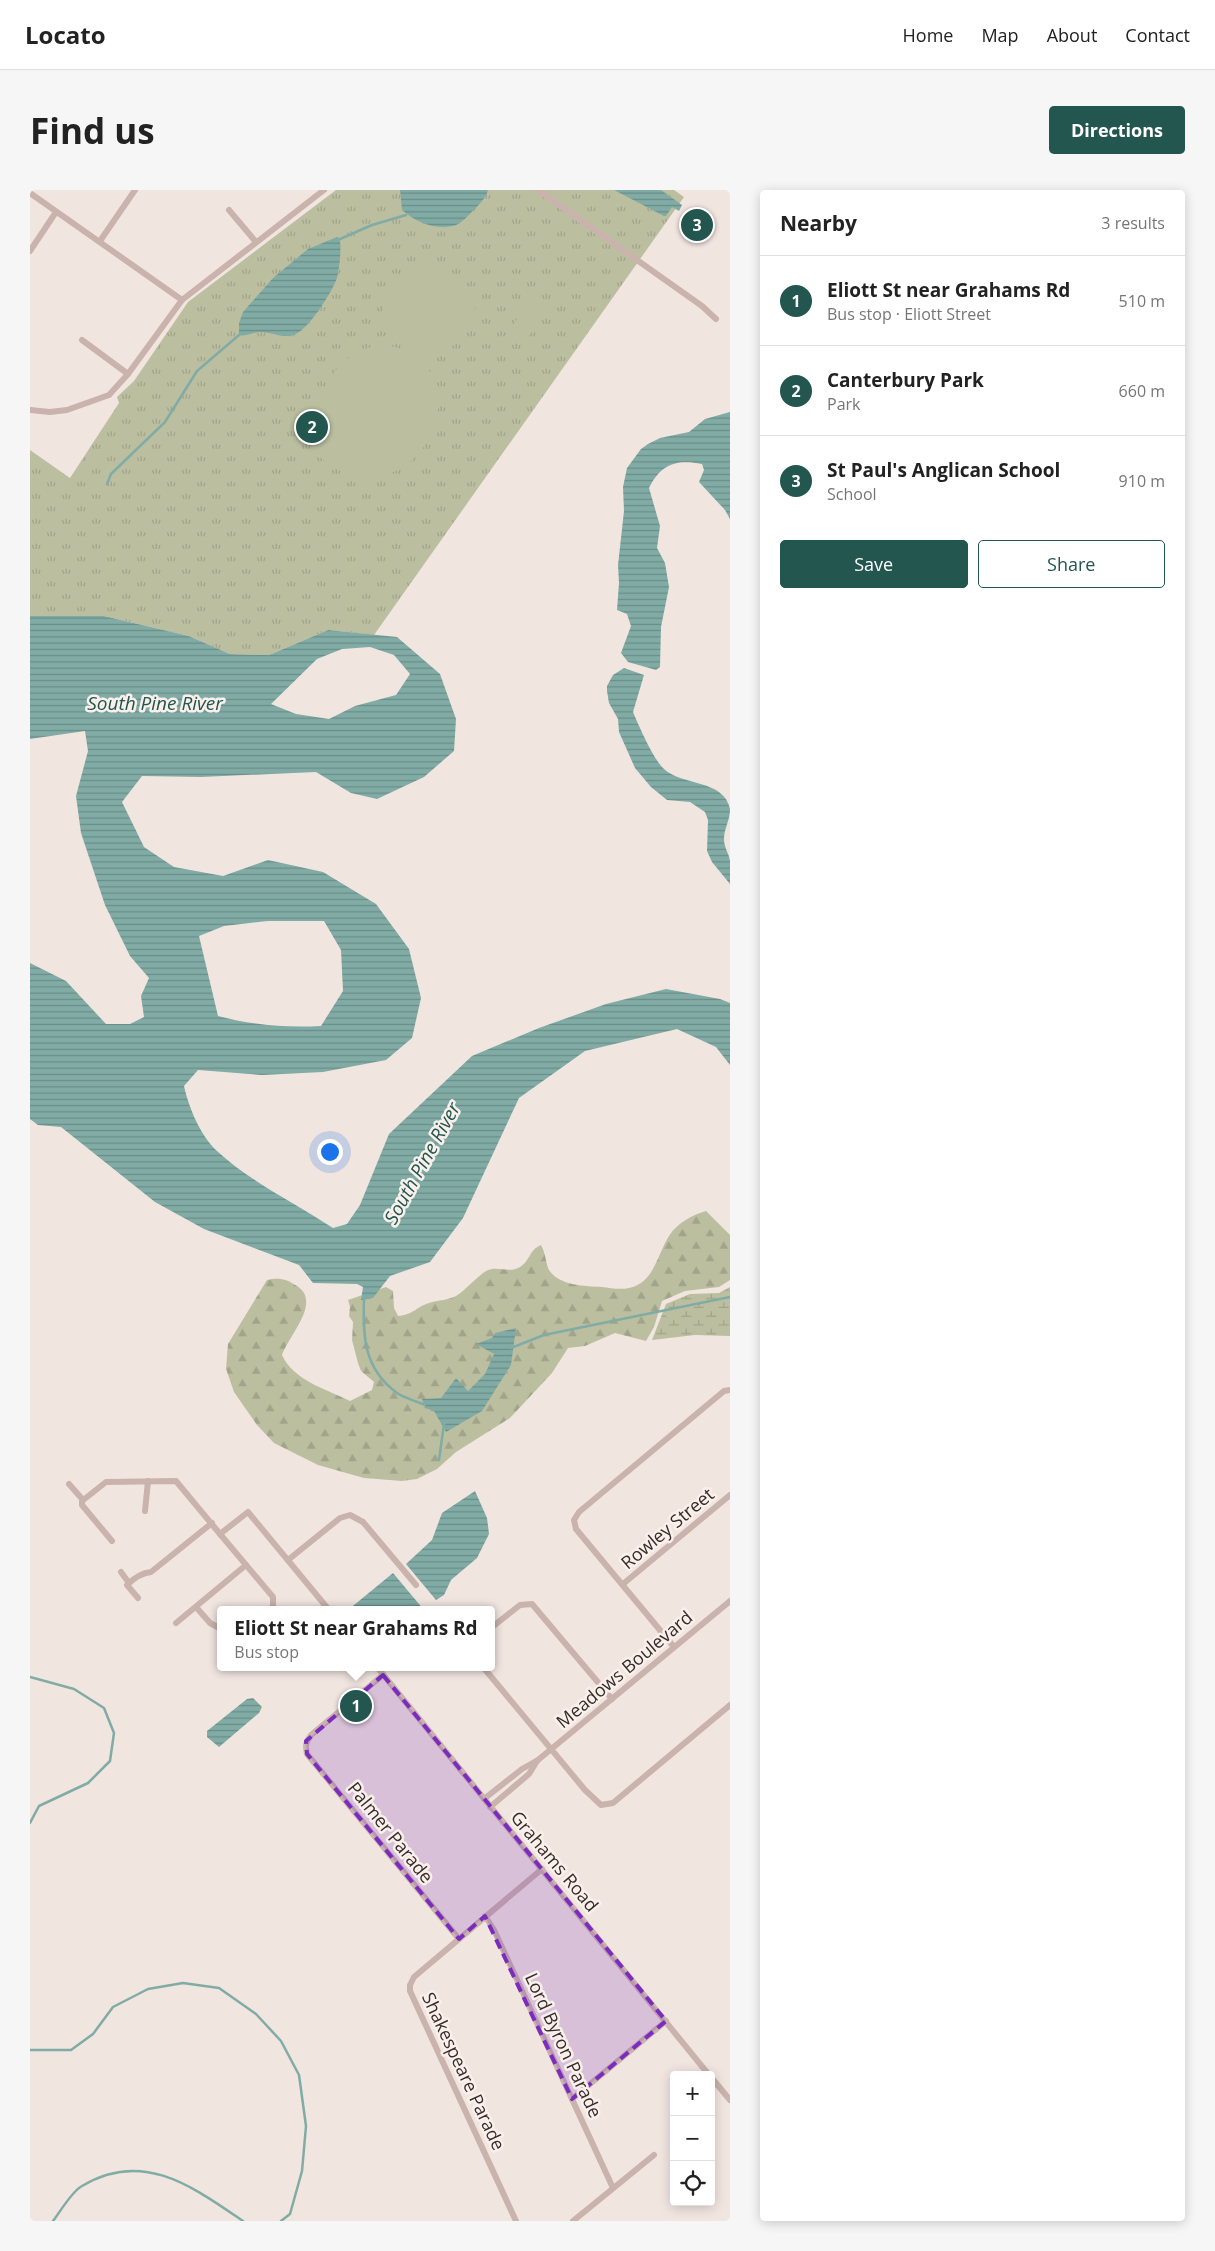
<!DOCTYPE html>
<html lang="en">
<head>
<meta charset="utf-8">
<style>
	body { margin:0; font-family:"Open Sans",sans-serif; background:#f6f6f6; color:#222 }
	.controls { position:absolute; right:15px; bottom:15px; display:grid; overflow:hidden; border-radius:5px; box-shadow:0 2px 12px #0003 }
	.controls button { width:45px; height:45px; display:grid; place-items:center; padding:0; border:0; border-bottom:1px solid #e0e0e0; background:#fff; color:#222; font:25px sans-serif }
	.you { position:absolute; left:299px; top:961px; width:18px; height:18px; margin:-12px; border:4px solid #fff; border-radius:50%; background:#1a73e8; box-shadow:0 0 0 8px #1a73e833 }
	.badge { display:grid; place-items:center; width:32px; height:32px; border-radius:50%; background:#23564f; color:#fff; font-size:16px; font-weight:700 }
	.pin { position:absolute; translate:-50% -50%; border:2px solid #fff; box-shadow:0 1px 5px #0006 }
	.popup { position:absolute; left:187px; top:1416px; width:278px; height:65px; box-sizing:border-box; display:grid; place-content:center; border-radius:5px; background:#fff; filter:drop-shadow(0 1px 4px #0005); font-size:16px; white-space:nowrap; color:#767676 }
	.popup b { font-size:19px; color:#222 }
	.popup::after { content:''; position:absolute; left:50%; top:100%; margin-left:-10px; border:10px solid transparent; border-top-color:#fff }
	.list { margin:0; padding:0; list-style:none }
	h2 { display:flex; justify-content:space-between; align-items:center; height:65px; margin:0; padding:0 20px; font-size:21px }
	h2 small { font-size:16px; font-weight:400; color:#767676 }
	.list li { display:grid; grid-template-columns:32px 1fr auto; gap:15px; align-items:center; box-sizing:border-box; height:90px; padding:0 20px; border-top:1px solid #e0e0e0 }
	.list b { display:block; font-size:19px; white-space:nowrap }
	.list p { margin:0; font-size:16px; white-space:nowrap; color:#767676 }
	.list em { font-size:16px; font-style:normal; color:#767676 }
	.actions { display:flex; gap:10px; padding:15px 20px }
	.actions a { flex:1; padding:11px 0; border:1px solid #23564f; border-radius:5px; text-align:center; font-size:18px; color:#23564f }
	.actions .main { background:#23564f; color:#fff }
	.icon { flex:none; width:28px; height:28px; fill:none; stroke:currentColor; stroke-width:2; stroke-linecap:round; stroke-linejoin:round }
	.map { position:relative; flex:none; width:700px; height:2031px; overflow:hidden; border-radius:5px }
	header { display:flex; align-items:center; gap:30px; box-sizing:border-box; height:70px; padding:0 25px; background:#fff; border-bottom:1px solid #e0e0e0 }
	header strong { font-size:24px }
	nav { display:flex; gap:28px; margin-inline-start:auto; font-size:18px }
	.intro { display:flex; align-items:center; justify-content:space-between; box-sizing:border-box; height:120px; padding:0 30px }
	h1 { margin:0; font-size:35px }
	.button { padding:12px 22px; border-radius:5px; background:#23564f; color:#fff; font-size:18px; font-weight:700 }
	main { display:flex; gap:30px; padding:0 30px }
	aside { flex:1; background:#fff; border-radius:5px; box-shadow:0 2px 12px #0003 }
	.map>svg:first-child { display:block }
	.grass { fill:url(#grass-tufts) }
	.forest { fill:url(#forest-firs) }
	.wetland { fill:url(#wetland-marsh) }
	.garden { fill:#bbbfa0 }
	.water { fill:url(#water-rules); fill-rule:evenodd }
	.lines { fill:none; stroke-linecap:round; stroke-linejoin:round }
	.stream { stroke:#81aca5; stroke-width:2.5 }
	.street { stroke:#c9b3ac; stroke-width:6 }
	.marked { fill:#7b2cbf; fill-opacity:0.2; stroke:#7b2cbf; stroke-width:4; stroke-dasharray:10 6; stroke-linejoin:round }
	.labels { text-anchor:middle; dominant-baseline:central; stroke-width:5; stroke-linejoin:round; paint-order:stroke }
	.street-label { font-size:18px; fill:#372c2a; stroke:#f9f0ec }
	.water-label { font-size:19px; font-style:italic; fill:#23564f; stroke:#f9f0ec }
</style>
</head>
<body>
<header>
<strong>Locato</strong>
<nav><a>Home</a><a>Map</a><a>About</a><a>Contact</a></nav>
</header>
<div class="intro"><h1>Find us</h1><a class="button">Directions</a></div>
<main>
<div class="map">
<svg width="700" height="2031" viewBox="0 0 700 2031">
	<defs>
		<pattern id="grass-tufts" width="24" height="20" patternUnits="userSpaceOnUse" patternTransform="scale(1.25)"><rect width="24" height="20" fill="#bbbfa0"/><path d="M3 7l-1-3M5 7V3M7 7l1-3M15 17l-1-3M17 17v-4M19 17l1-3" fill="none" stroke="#a1a48a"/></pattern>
		<pattern id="forest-firs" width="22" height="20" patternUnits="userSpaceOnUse" patternTransform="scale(1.25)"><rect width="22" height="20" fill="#bbbfa0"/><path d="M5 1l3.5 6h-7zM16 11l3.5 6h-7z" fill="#a1a48a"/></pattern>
		<pattern id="wetland-marsh" width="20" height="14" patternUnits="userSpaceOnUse" patternTransform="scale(1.25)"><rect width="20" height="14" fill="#bbbfa0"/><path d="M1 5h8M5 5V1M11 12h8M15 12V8" fill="none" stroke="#a1a48a"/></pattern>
		<pattern id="water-rules" width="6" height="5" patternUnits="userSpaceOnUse" patternTransform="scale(1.25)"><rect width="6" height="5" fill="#81aca5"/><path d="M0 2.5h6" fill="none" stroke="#6a8c87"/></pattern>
	</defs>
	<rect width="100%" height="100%" fill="#f1e5e0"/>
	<polygon class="grass" points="306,0 644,0 654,7 344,445 298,440 239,465 200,464 159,446 74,426 0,426 0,260 40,288 89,213 87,207 104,191 158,112"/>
	<path class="forest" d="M676 1021 700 1045V1090L689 1097 655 1101 632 1111 624 1137 616 1151 585 1143 555 1156 538 1158 522 1183 480 1228 426 1262 407 1279 387 1289 372 1291 334 1288 288 1275 244 1253 227 1235 204 1202 196 1179 198 1154 237 1090C249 1087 257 1089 267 1096 292 1112 259 1145 252 1165 263 1190 296 1199 320 1211L342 1200 344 1192 331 1181 328 1173 322 1150 323 1132 319 1126 320 1117 318 1110 356 1097 363 1101 364 1118 368 1126C383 1125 386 1117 399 1113 408 1110 419 1110 426 1106 437 1099 445 1088 456 1081 467 1075 479 1084 490 1077 500 1071 499 1060 511 1055 516 1064 516 1075 519 1080 529 1096 556 1096 572 1097 580 1098 591 1100 599 1098 624 1093 627 1065 639 1046 647 1033 662 1025 676 1021Z"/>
	<polygon class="wetland" points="700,1097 700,1146 665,1145 622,1150 636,1114 660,1104 689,1103"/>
	<g class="garden">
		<path d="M389 74C406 74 418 78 430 89 436 95 444 103 445 111 446 119 443 130 439 137 424 165 391 174 367 150 363 146 357 140 355 136 347 120 361 94 372 84 377 80 384 77 389 74Z"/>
		<polygon points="500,111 516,124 497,148 482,136"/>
		<path d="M347 154C459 163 401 324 306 279 263 259 287 196 314 172 322 163 336 159 347 154Z"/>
	</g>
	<g class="water">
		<path d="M370 0H458C456 8 450 13 445 19 438 25 432 34 423 36 405 40 385 32 372 20Z"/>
		<polygon points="584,0 631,0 652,15 649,21 642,17 636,26 634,26"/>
		<path d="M307 47 310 49C311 61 310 76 307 88 302 102 280 137 266 144 253 150 241 141 228 142 221 143 216 147 209 145V133L213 122 243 88 278 59Z"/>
		<path d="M700 222V329L695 320 669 292 674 280 672 274C646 269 631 274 619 298L630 336 627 358 635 373 639 397 631 437 630 477 626 480 598 472 591 463 601 436 597 424 587 420 589 393 588 375 594 321 593 297 597 278 611 259 618 254 630 248 659 242 675 229Z"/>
		<path d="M0 426H74L159 446 200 464 239 465 298 440 367 447 410 484 426 529 424 561 394 587 347 609 321 603 286 582 171 587 112 586 92 612 114 657 144 677 193 686 238 670 293 682 346 714 379 759 391 808 382 848 356 870 293 882 232 885 168 880 154 896C159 918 170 945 187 961 219 991 267 1014 303 1038L317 1034 330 1015 359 944 442 866 509 838 576 814 636 799 690 809 700 813V875L686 857 647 839 555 861 489 908 433 1028 400 1072 360 1086 343 1108 331 1110 333 1097 327 1094 283 1093 269 1075 174 1039 125 1012 31 937 8 935 0 929V773L36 791 76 834H100L114 827 111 806 119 788 100 766 75 715 51 643 46 606 58 561 55 541 0 549ZM340 457 364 465 380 484 366 505 325 516 299 529 266 524 241 514 287 469 312 459ZM238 731H294L311 760 313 801 291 836C256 838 222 835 188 826L169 746 194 736Z"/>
		<path d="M594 478 614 485 603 522C609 536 623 569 634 579 652 596 694 589 700 619 700 630 694 639 694 649 694 658 699 663 700 671 700 678 700 686 700 694L682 672 677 661 678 630 675 622 660 612 637 610 621 597 605 578 589 542 588 529 579 513 577 501V496L583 485Z"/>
		<polygon points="486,1138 481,1175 452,1221 416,1242 404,1221 395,1218 392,1209 411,1208 426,1188 438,1201 455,1184 464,1164 446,1154 462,1148 465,1143"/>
		<polygon points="445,1301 457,1328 459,1344 447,1368 421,1390 414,1405 406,1410 376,1374 402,1350 412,1323"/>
		<polygon points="363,1383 394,1420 318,1420"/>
		<polygon points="223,1508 232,1517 229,1523 189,1557 177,1547 177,1541 217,1509"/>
	</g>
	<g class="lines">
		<g class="stream">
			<polyline points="310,49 342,35 376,25"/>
			<polyline points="77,294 81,284 135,232 167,181 209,145"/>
			<path d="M334 1108C333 1146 333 1178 367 1203 374 1208 386 1211 395 1215"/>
			<polyline points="481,1158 514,1145 700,1107"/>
			<polyline points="409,1270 414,1234"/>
			<polyline points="0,1487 44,1499 74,1518 84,1543 80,1571 58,1593 9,1616 0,1633"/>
			<polyline points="0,1860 41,1860 63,1844 83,1817 118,1799 153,1793 189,1798 226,1824 251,1851 269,1885 276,1936 272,1981 260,2024 251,2031"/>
			<path d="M23 2031C30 2022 42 2001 52 1996 113 1959 163 1997 213 2031"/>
		</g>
		<g class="street">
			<polyline points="508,0 672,116 686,129"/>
			<polyline points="0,3 152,110"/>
			<polyline points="199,20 226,52"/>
			<polyline points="70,51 105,0"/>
			<polyline points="0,61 26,22"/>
			<polyline points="52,150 98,184"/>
			<polyline points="0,220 20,222 37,220 79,205 98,184 152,110 294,0"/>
			<polyline points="39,1294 53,1310"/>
			<polyline points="115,1321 118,1291"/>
			<polyline points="190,1344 243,1407 243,1420"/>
			<polyline points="82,1351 52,1315 52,1311 76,1292 146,1291 190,1344 218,1322 299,1420"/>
			<polyline points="258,1370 310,1328 320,1325 333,1332 386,1395"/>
			<polyline points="91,1382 99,1393"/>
			<polyline points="593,1394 700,1305"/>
			<path d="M108 1408 97 1395C104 1388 111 1383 121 1382L182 1333"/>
			<polyline points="166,1417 180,1433 191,1439"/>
			<polyline points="146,1433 216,1375"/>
			<polyline points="461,1438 490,1415 502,1414 582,1509"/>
			<polyline points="644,1457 546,1339 544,1330 549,1322 694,1201 700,1200"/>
			<polyline points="347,1477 679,1885"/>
			<polyline points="453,1477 555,1600 571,1615 583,1613 700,1515"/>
			<path d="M353 1485 281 1545C276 1552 275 1555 277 1564L429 1749"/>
			<polyline points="454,1609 492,1579 508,1570 700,1411"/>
			<polyline points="460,1617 499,1584 507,1571"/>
			<polyline points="455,1726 464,1740 583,1998"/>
			<polyline points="681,1887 700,1910"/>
			<polyline points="542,1909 636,1831"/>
			<polyline points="486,2031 380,1801 380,1795 384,1787 512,1679"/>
			<polyline points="543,2031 624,1965"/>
		</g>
	</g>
	<path class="marked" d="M353 1485 636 1831 542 1909 455 1726 429 1749 277 1564 276 1551Z"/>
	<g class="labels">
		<g class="street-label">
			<text transform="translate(637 1338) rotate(-40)">Rowley Street</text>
			<text transform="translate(594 1479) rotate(-40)">Meadows Boulevard</text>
			<text transform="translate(361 1642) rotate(51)">Palmer Parade</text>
			<text transform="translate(525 1671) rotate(50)">Grahams Road</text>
			<text transform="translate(534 1855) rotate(65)">Lord Byron Parade</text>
			<text transform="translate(434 1881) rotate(65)">Shakespeare Parade</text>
		</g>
		<g class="water-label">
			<text x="125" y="513">South Pine River</text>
			<text transform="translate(392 973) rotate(-61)">South Pine River</text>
		</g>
	</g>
</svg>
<div class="controls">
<button>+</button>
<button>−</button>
<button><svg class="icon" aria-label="locate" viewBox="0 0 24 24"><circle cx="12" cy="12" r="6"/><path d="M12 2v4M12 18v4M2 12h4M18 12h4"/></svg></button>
</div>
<div class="you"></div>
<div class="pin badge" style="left:326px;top:1516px">1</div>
<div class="popup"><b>Eliott St near Grahams Rd</b>Bus stop</div>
<div class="pin badge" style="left:282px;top:237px">2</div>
<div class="pin badge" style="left:667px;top:35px">3</div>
</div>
<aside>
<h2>Nearby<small>3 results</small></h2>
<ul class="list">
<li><span class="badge">1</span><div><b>Eliott St near Grahams Rd</b><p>Bus stop · Eliott Street</p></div><em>510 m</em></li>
<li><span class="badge">2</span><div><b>Canterbury Park</b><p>Park</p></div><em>660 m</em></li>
<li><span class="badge">3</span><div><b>St Paul's Anglican School</b><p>School</p></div><em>910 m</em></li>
</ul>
<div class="actions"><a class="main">Save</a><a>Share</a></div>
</aside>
</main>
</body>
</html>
